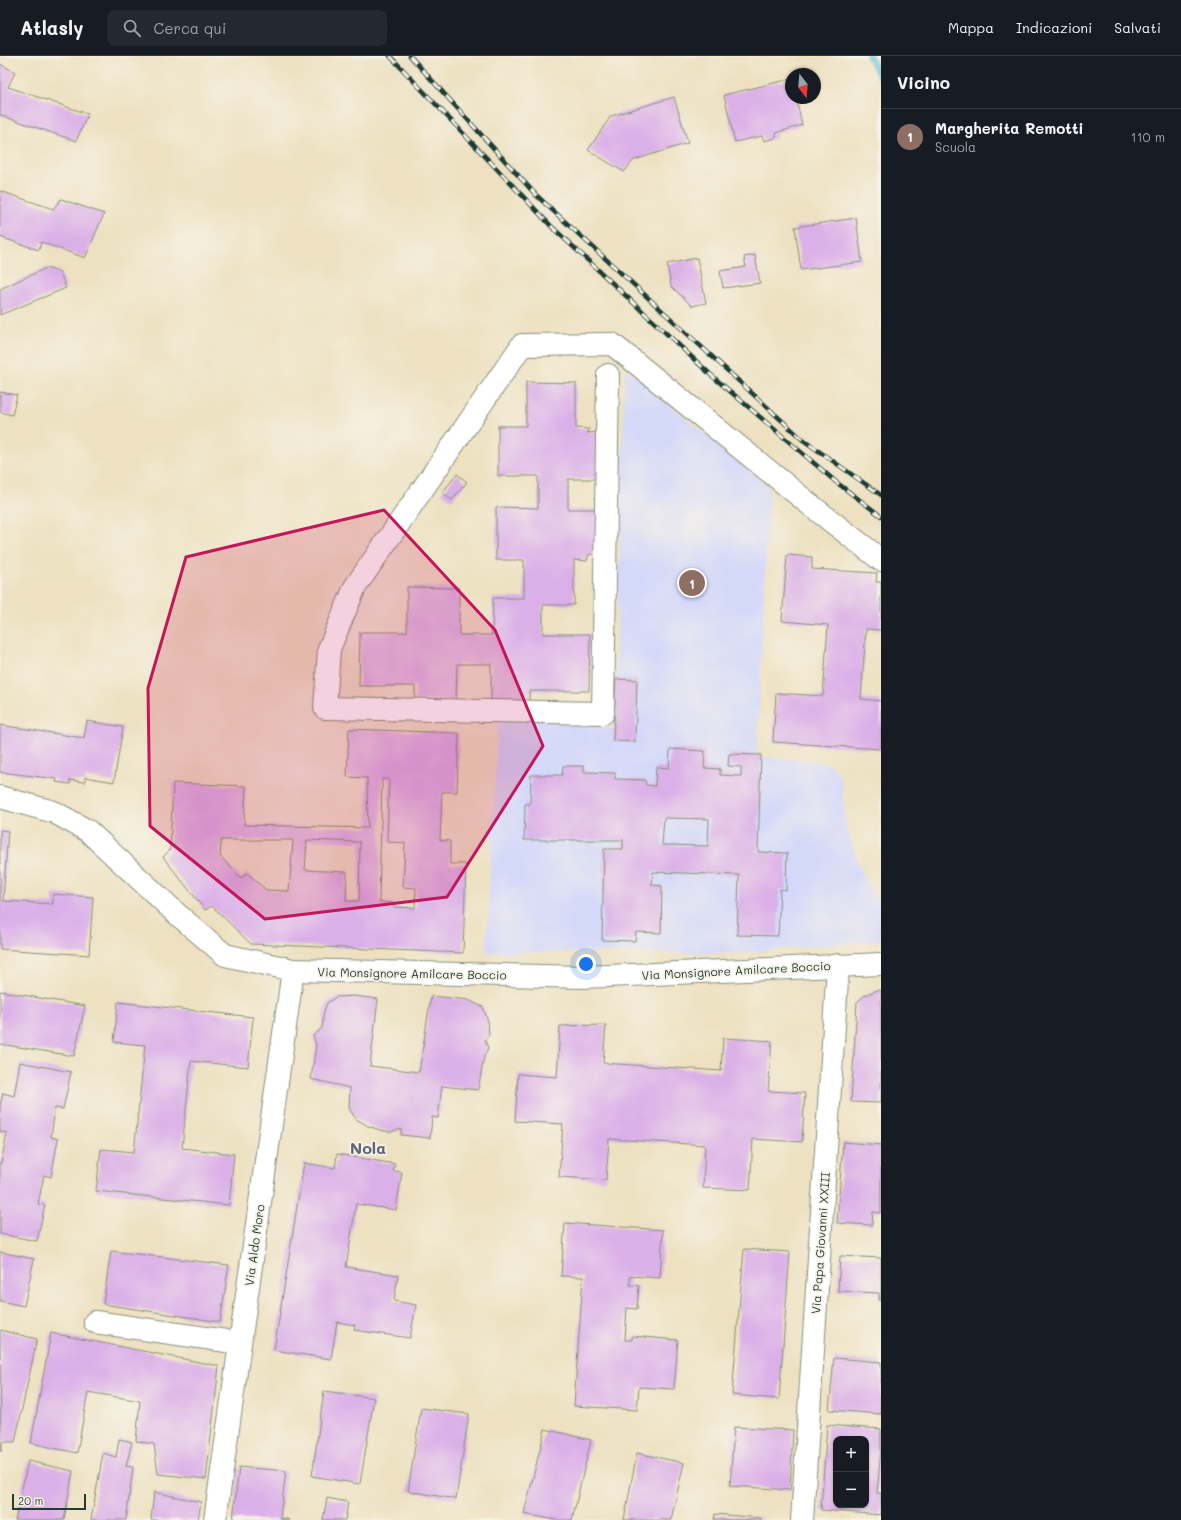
<!DOCTYPE html>
<html lang="it">
<head>
<meta charset="utf-8">
<style>
	body { margin:0; font-family:Mali,sans-serif; background:#242831; color:#f1f3f6 }
	.controls { position:absolute; right:12px; bottom:12px; display:grid; overflow:hidden; border-radius:8px; box-shadow:0 1px 3px #0004 }
	.controls button { width:36px; height:36px; display:grid; place-items:center; padding:0; border:0; border-bottom:1px solid #363941; background:#171b24; color:#f1f3f6; font:20px sans-serif }
	.compass { position:absolute; left:785px; top:12px; width:36px; height:36px; border-radius:50%; background:#171b24; box-shadow:0 1px 3px #0004; rotate:164deg }
	.scale { position:absolute; left:12px; bottom:10px; width:74px; box-sizing:border-box; padding-left:4px; border:2px solid #1f3d34; border-top:0; font-size:11px; line-height:14px; white-space:nowrap; color:#1f3d34; -webkit-text-stroke:3px #f7f3e8; paint-order:stroke }
	.you { position:absolute; left:586px; top:908px; width:14px; height:14px; margin:-10px; border:3px solid #fff; border-radius:50%; background:#1a73e8; box-shadow:0 0 0 6px #1a73e833 }
	.badge { display:grid; place-items:center; width:26px; height:26px; border-radius:50%; background:#1a73e8; color:#fff; font-size:13px; font-weight:700 }
	.pin { position:absolute; translate:-50% -50%; border:2px solid #fff; box-shadow:0 1px 4px #0006 }
	.list { margin:0; padding:0; list-style:none }
	h2 { display:flex; justify-content:space-between; align-items:center; height:52px; margin:0; padding:0 16px; font-size:17px }
	h2 small { font-size:13px; font-weight:400; color:#9ea1a6 }
	.list li { display:grid; grid-template-columns:26px 1fr auto; gap:12px; align-items:center; box-sizing:border-box; height:56px; padding:0 16px; border-top:1px solid #363941 }
	.list b { display:block; font-size:15px; white-space:nowrap }
	.list p { margin:0; font-size:13px; white-space:nowrap; color:#9ea1a6 }
	.list em { font-size:13px; font-style:normal; color:#9ea1a6 }
	.icon { flex:none; width:22px; height:22px; fill:none; stroke:currentColor; stroke-width:2; stroke-linecap:round; stroke-linejoin:round }
	.map { position:relative; flex:none; width:881px; height:1464px; overflow:hidden }
	header { display:flex; align-items:center; gap:24px; box-sizing:border-box; height:56px; padding:0 20px; background:#171b24; border-bottom:1px solid #363941 }
	header strong { font-size:19px }
	nav { display:flex; gap:22px; margin-inline-start:auto; font-size:14px }
	.search { width:280px; height:36px; background:#242831; display:flex; align-items:center; gap:10px; box-sizing:border-box; padding:0 14px; border-radius:8px; color:#9ea1a6; font-size:15px }
	main { display:flex }
	aside { flex:1; background:#171b24 }
	.map>svg:first-child { display:block }
	.built { fill:#d4d8f9 }
	.lines { fill:none; stroke-linecap:round; stroke-linejoin:round }
	.stream { stroke:#51bace; stroke-width:7 }
	.building { fill:#dbb0e8; fill-rule:evenodd }
	.minor-casing { stroke:#868f7a; stroke-width:24 }
	.minor { stroke:#fff; stroke-width:22 }
	.rail-casing { stroke:#1f3d34; stroke-width:4.5 }
	.rail { stroke:#f7f3e8; stroke-width:3; stroke-dasharray:9; stroke-linecap:butt }
	.marked { fill:#c2185b; fill-opacity:0.2; stroke:#c2185b; stroke-width:3; stroke-linejoin:round }
	.labels { text-anchor:middle; dominant-baseline:central; stroke-width:3.5; stroke-linejoin:round; paint-order:stroke }
	.street-label { font-size:12px; fill:#1f3d34; stroke:#f7f3e8 }
	.district-label { font-size:16px; font-weight:bold; fill:#616573; stroke:#f7f3e8 }
</style>
</head>
<body>
<header>
<strong>Atlasly</strong>
<div class="search"><svg class="icon" aria-label="search" viewBox="0 0 24 24"><circle cx="10" cy="10" r="6"/><path d="M15 15l6 6"/></svg>Cerca qui</div>
<nav><a>Mappa</a><a>Indicazioni</a><a>Salvati</a></nav>
</header>
<main>
<div class="map">
<svg width="881" height="1464" viewBox="0 0 881 1464">
	<rect width="100%" height="100%" fill="#f7f3e8"/>
	<filter id="ink" filterUnits="userSpaceOnUse"><feTurbulence type="fractalNoise" baseFrequency=".025" numOctaves="2"/><feDisplacementMap in="SourceGraphic" scale="8" xChannelSelector="R" yChannelSelector="G"/><feConvolveMatrix kernelMatrix="1 2 1 2 8 2 1 2 1" color-interpolation-filters="sRGB"/></filter>
	<filter id="wash" filterUnits="userSpaceOnUse"><feTurbulence type="fractalNoise" baseFrequency=".012" numOctaves="4" result="noise"/><feDisplacementMap in="SourceGraphic" scale="16" xChannelSelector="R" yChannelSelector="G"/><feGaussianBlur stdDeviation="0.9" result="paint"/><feColorMatrix in="noise" values="0 0 0 0 0 0 0 0 0 0 0 0 0 0 0 0 0 1.4 0 .05"/><feComposite in="paint" operator="in"/></filter>
	<g filter="url(#wash)">
		<rect width="100%" height="100%" fill="#ede1c1"/>
		<polygon class="built" points="625,312 769,431 757,701 805,704 830,708 836,715 841,725 847,774 863,821 881,852 881,884 737,897 486,896 498,661 568,661 614,674"/>
		<g class="lines">
			<polyline class="stream" points="869,0 881,21"/>
		</g>
		<g id="blocks">
			<g class="building">
				<polygon points="0,8 15,16 8,31 88,58 76,85 0,59"/>
				<polygon points="791,23 791,42 796,42 802,69 776,77 776,82 764,85 762,80 735,86 724,39"/>
				<polygon points="674,41 688,87 634,104 624,116 588,94 611,60"/>
				<polygon points="0,135 53,153 61,143 104,158 85,202 41,186 39,194 0,181"/>
				<polygon points="856,162 862,206 801,214 795,171"/>
				<polygon points="755,199 760,227 723,232 720,215 746,211 744,201"/>
				<polygon points="697,202 706,247 692,250 671,230 667,208"/>
				<polygon points="46,212 60,216 66,232 0,259 0,233"/>
				<polygon points="526,326 576,327 576,372 589,373 588,377 601,376 600,423 568,423 568,453 600,453 599,499 589,498 587,505 574,504 574,549 543,549 543,578 590,578 589,635 529,635 529,645 491,645 491,608 457,608 456,645 415,644 415,630 359,630 360,576 407,576 407,531 459,532 459,579 492,579 493,542 524,542 524,504 496,504 496,451 538,452 538,420 498,420 498,370 526,370"/>
				<polygon points="0,336 17,339 12,359 0,356"/>
				<polygon points="457,418 467,426 452,444 442,437"/>
				<polygon points="787,499 812,501 812,513 877,517 876,526 881,526 881,574 866,573 861,643 881,645 881,693 773,686 776,637 823,640 828,569 782,565"/>
				<polygon points="616,623 637,624 635,686 613,685"/>
				<polygon points="87,665 123,671 114,726 85,721 85,726 70,724 70,728 56,726 57,723 0,716 0,669 84,682"/>
				<path d="M349 673 459 677 457 736H442L440 784 450 785V808H466L463 897 251 888 212 850 205 854 163 801 170 794 173 727 246 730 244 769 368 772 367 722 347 721ZM382 723H389L387 786 405 787 403 831 416 832 415 852 394 851 393 847 379 846ZM221 784H293L289 835 266 834 247 817 241 822 220 800ZM307 784 360 786 359 845H346L347 816 305 814Z"/>
				<path d="M670 693 705 695 704 712 720 713V719L741 720V711L728 710 729 698 761 699 758 796 787 797 786 834 780 833 778 880 737 879 739 819 653 816 652 829 662 830 661 877 636 876 635 885 602 884 604 793H623V784H524L525 748H530L531 719H562L563 710H584V716L615 717V723L645 724 646 729 655 730 656 711 669 712ZM664 762 709 763 708 790 662 789Z"/>
				<polygon points="0,774 8,775 3,845 53,848 53,838 93,841 89,899 0,893"/>
				<polygon points="878,934 881,934 881,1047 851,1046 857,946 865,939"/>
				<polygon points="0,935 85,950 74,1000 0,988"/>
				<polygon points="354,940 378,943 370,1010 419,1016 431,940 468,944 483,951 488,965 489,979 485,984 488,992 484,1001 478,1034 442,1030 438,1062 432,1061 430,1082 401,1079 401,1073 390,1076 380,1074 368,1070 356,1063 350,1054 349,1051 350,1032 311,1023 316,989 313,980 322,972 324,955 327,947 336,941"/>
				<polygon points="118,946 253,961 248,1011 191,1005 182,1092 234,1098 229,1149 96,1135 101,1093 134,1096 145,989 114,986"/>
				<polygon points="606,969 603,1007 721,1015 723,982 772,985 768,1035 805,1037 802,1086 753,1083 750,1134 703,1132 705,1089 609,1083 606,1124 559,1121 563,1068 515,1065 518,1018 557,1021 560,970"/>
				<polygon points="20,1006 71,1016 63,1053 55,1052 51,1081 58,1083 51,1121 44,1119 38,1148 45,1149 37,1185 0,1178 0,1107 1,1107 7,1077 0,1076 0,1050 3,1037 14,1040"/>
				<polygon points="843,1086 881,1089 881,1157 873,1156 872,1169 837,1167"/>
				<polygon points="337,1098 395,1108 393,1115 402,1116 396,1154 356,1148 346,1211 398,1219 394,1245 416,1249 410,1282 354,1274 355,1269 337,1266 331,1303 274,1294 304,1107 335,1112"/>
				<polygon points="565,1167 663,1174 660,1222 630,1220 630,1229 639,1230 637,1253 627,1252 625,1284 632,1284 632,1280 678,1284 674,1333 639,1331 637,1354 574,1350 583,1221 561,1220"/>
				<polygon points="744,1193 790,1196 779,1343 732,1339"/>
				<polygon points="111,1195 229,1209 220,1266 103,1248"/>
				<polygon points="0,1196 34,1203 24,1250 0,1245"/>
				<polygon points="840,1200 881,1202 881,1245 879,1244 879,1237 838,1235"/>
				<polygon points="0,1274 37,1283 15,1386 3,1386 1,1396"/>
				<polygon points="51,1277 219,1310 206,1423 158,1418 154,1388 136,1385 140,1345 88,1336 77,1397 31,1387"/>
				<polygon points="834,1302 881,1306 881,1358 829,1354"/>
				<polygon points="324,1335 374,1342 360,1428 312,1420"/>
				<polygon points="421,1352 469,1358 456,1443 408,1435"/>
				<path d="M827 1369 881 1373V1394L877 1437H881V1459L821 1454ZM836 1383H866V1449H836Z"/>
				<polygon points="734,1371 793,1374 790,1434 730,1430"/>
				<polygon points="545,1373 591,1384 572,1464 556,1464 524,1458"/>
				<polygon points="119,1383 132,1386 126,1410 133,1411 126,1464 91,1464 103,1397 116,1401"/>
				<polygon points="637,1397 684,1407 671,1464 624,1464"/>
				<polygon points="28,1405 73,1415 64,1464 15,1464"/>
				<polygon points="239,1411 286,1415 280,1462 290,1464 233,1464"/>
				<polygon points="154,1436 201,1446 198,1464 151,1464"/>
				<polygon points="327,1442 348,1446 345,1464 323,1464"/>
				<polygon points="715,1458 761,1462 761,1464 714,1464"/>
			</g>
		</g>
	</g>
	<g filter="url(#ink)">
		<use href="#blocks" fill-opacity="0" stroke="#868f7a" stroke-width="1"/>
		<g class="lines">
			<defs>
				<g id="minor">
					<polyline points="608,319 603,657 325,652 329,593 355,531 522,289 612,288 636,307 813,451 881,504"/>
					<polyline points="0,741 54,756 88,775 177,858 225,899 293,914 584,921 881,908"/>
					<polyline points="95,1266 240,1287"/>
					<polyline points="215,1464 293,914"/>
					<polyline points="802,1464 838,909"/>
				</g>
			</defs>
			<use href="#minor" class="minor-casing"/>
			<use href="#minor" class="minor"/>
			<defs>
				<g id="rail">
					<polyline points="390,0 552,171 711,319 836,426 881,460"/>
					<polyline points="410,0 536,139 803,384 881,439"/>
				</g>
			</defs>
			<use href="#rail" class="rail-casing"/>
			<use href="#rail" class="rail"/>
		</g>
	</g>
	<path class="marked" d="M384 454 495 574 543 690 447 841 265 863 150 770 148 632 186 501Z"/>
	<g class="labels">
		<g class="street-label">
			<text transform="translate(736 914) rotate(-3)">Via Monsignore Amilcare Boccio</text>
			<text transform="translate(412 917) rotate(1)">Via Monsignore Amilcare Boccio</text>
			<text transform="translate(820 1187) rotate(-86)">Via Papa Giovanni XXIII</text>
			<text transform="translate(254 1189) rotate(-82)">Via Aldo Moro</text>
		</g>
		<g class="district-label">
			<text x="368" y="1091">Nola</text>
		</g>
	</g>
</svg>
<div class="controls">
<button>+</button>
<button>−</button>
</div>
<svg class="compass" viewBox="-18 -18 36 36"><path d="M0-13l5 13h-10z" fill="#e53935"/><path d="M0 13l5-13h-10z" fill="#9ea1a6"/></svg>
<div class="scale">20 m</div>
<div class="you"></div>
<div class="pin badge" style="left:692px;top:527px;background:#8d6e63">1</div>
</div>
<aside>
<h2>Vicino<small></small></h2>
<ul class="list">
<li><span class="badge" style="background:#8d6e63">1</span><div><b>Margherita Remotti</b><p>Scuola</p></div><em>110 m</em></li>
</ul>
</aside>
</main>
</body>
</html>
